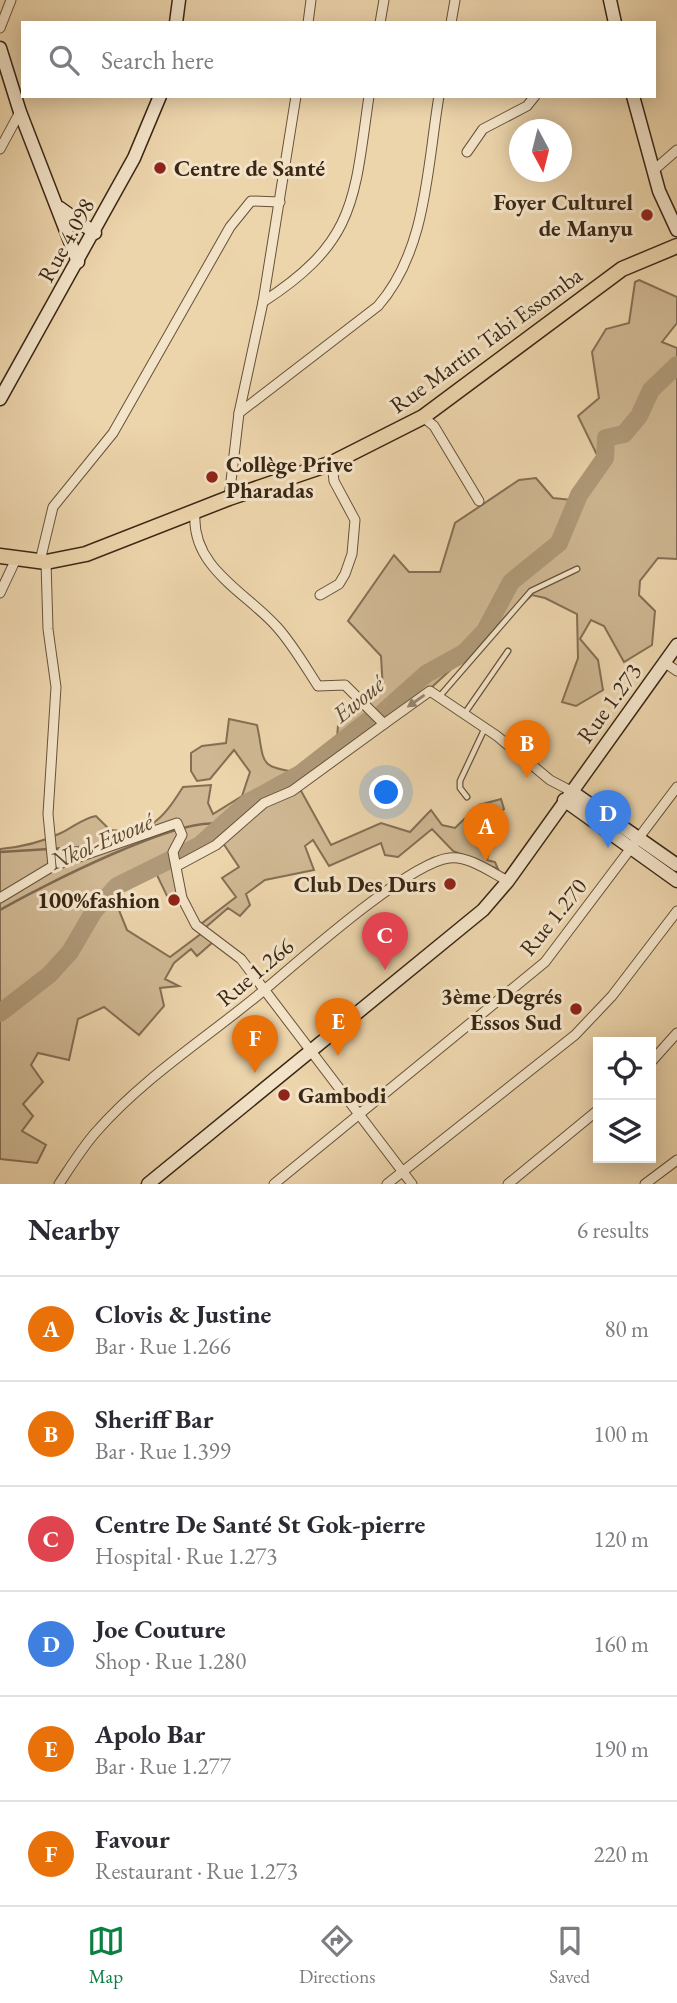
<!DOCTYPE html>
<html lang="en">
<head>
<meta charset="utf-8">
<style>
	body { margin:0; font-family:"EB Garamond",serif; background:#f7f7f7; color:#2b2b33 }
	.controls { position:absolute; right:21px; bottom:21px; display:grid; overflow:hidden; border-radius:0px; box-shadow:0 4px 18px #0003 }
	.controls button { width:63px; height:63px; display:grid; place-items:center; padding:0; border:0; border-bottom:2px solid #e1e1e2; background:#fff; color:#2b2b33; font:35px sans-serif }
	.compass { position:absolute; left:509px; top:119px; width:63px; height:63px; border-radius:50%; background:#fff; box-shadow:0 4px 18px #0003; rotate:173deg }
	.you { position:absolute; left:387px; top:793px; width:24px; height:24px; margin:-18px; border:5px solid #fff; border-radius:50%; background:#1a73e8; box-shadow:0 0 0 10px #1a73e833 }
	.badge { display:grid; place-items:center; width:46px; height:46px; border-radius:50%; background:#0b8043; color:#fff; font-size:23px; font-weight:700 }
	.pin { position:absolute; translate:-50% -58px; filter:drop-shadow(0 2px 4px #0008) }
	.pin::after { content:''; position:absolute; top:37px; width:24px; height:21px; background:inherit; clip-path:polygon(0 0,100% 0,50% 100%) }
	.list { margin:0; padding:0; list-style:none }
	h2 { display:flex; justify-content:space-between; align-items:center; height:91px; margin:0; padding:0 28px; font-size:30px }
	h2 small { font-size:23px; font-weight:400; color:#7c7c81 }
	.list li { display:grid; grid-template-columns:46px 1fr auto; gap:21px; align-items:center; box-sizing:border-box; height:105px; padding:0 28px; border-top:2px solid #e1e1e2 }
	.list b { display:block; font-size:26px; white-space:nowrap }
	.list p { margin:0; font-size:23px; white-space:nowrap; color:#7c7c81 }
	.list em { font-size:23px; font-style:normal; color:#7c7c81 }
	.icon { flex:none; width:38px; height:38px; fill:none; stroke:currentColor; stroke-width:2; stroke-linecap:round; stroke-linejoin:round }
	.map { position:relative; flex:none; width:677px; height:1184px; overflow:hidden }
	.search { position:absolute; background:#fff; box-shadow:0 4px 18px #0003; left:21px; right:21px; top:21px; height:77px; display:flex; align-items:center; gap:18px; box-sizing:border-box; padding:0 24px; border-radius:0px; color:#7c7c81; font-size:26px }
	.sheet { height:721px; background:#fff }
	nav { display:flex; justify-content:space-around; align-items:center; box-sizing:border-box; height:98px; border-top:2px solid #e1e1e2; background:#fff; font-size:19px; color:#7c7c81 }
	nav a { display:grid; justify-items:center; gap:4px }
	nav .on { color:#0b8043 }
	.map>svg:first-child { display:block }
	.green { fill:#ceb792; stroke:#846f54; stroke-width:2; fill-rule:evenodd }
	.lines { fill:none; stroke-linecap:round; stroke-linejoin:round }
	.stream { stroke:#806b50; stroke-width:2.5 }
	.river { stroke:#af9978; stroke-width:18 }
	.lane-casing { stroke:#66523a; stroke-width:7 }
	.street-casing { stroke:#66523a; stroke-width:11 }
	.secondary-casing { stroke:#3a2715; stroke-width:15 }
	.primary-casing { stroke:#3a2715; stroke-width:17 }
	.lane { stroke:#f3e3c8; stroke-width:4.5 }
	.street { stroke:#f3e3c8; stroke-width:9 }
	.secondary { stroke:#f3e3c8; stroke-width:12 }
	.primary { stroke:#ecd4ab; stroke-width:14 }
	.oneway { fill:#96856e }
	.poi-dot { fill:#8f2418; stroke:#f3e3c8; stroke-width:2.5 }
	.labels { text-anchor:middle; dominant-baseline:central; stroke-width:6; stroke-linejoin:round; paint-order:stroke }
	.poi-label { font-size:23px; font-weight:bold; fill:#3a2715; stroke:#f3e3c8; text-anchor:end }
	.street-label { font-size:23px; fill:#3a2715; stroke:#f3e3c8 }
	.water-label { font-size:24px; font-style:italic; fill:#5d4933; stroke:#f3e3c8 }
</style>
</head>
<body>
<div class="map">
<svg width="677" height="1184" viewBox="0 0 677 1184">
	<rect width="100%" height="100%" fill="#ecd4ab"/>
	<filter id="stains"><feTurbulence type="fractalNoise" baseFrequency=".00286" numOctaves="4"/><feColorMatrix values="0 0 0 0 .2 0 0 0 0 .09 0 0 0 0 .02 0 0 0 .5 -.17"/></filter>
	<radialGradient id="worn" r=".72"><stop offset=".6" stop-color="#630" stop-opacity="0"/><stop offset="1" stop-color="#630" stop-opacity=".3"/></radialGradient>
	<path class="green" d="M639 280 677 297V323L662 342 677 348V559L658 558 640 581 639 595 655 611 652 645 624 662 604 626 591 620 580 639 598 660 603 690 576 706 562 702 578 658 577 614 545 598 532 595 433 686 301 780 300 789 331 845 381 823 410 832 431 810 442 825 455 828 479 805 501 799 504 809 485 822 494 836 487 860 495 862 498 869 453 851 432 829 398 857 385 855 381 843 329 866 313 840 305 846 314 870 265 880 246 894 250 905 240 916 228 908 206 927 213 942 197 956 191 949 174 963 165 979 179 986 160 988 164 1006 139 1035 104 1007 78 1019 69 1060 38 1053 31 1065 43 1082 23 1104 33 1116 22 1131 46 1145 37 1163 0 1159V849C22 847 40 843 61 833 74 827 81 819 96 816L110 830C151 834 162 820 183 787L211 785 208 803 213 814 242 796 250 772 234 750 210 779 197 781 191 771V753L202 746 226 743 229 719 257 725C265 762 257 767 297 772L337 739 338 725 383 690 381 656 348 621 394 555 409 572H440L455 523 519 480 536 478 553 498 572 500 600 461 578 416 599 398 592 352 606 329 629 323 635 282ZM221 840 239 867 222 878 236 897 197 927 202 933 170 957 127 930 114 898 124 888 156 873 167 896 178 894 173 864Z"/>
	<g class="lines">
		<g class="stream">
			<polyline points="0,852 98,846"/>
			<path d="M0 910C36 889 186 812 221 825"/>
		</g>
		<polyline class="river" points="0,1013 49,975 70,952 94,911 117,886 200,845 247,803 300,774 369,720 379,716 426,674 464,653 485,631 511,582 559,543 579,495 605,458 606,438 624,434 639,416 651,390 677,365"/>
		<defs>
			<g id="lane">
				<polyline points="439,697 531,591 577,569"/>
				<polyline points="465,713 508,651"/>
				<polyline points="467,797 460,788 460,781 484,730"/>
			</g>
			<g id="street">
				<polyline points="308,23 311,0"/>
				<polyline points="380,23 384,0"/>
				<polyline points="451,23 455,0"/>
				<polyline points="0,28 11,0"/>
				<polyline points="0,149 20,112"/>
				<polyline points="467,152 483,129 527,106 535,96"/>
				<polyline points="654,170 677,150"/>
				<path d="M263 302C357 241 354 199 369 96"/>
				<path d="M239 413 378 306C427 250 427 167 439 96"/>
				<polyline points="423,417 434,426 479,501"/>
				<polyline points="229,498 239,413 263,302 296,96"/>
				<path d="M195 513C191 568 246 592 277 627 293 645 305 666 318 686L345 685 384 724 430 691 497 736 550 780 571 791"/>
				<polyline points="40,561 53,507 113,433 230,227 251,201 280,202"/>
				<polyline points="46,562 48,629 56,687 48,814 53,866"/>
				<polyline points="0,593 16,559"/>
				<polyline points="320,595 339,584 345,574 352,554 355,520 334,481 332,463"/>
				<polyline points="664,662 677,671"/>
				<polyline points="177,866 216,845 264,803 292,791 384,724"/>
				<polyline points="0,898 53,866 177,823 182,835 173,852 182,898 196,925 241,959 412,1184"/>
				<polyline points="651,1062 677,1033"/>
				<path d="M59 1184C71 1166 82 1148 96 1132 144 1077 208 1037 263 991 299 961 408 863 449 858 468 855 492 873 508 881"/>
				<polyline points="274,1184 545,962 677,787"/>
				<polyline points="387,1184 575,1035 612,996 677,911"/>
				<polyline points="508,1184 598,1110"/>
				<polyline points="645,1184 677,1160"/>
			</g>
			<g id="secondary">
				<polyline points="610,0 615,23"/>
				<polyline points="176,23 179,0"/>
				<polyline points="0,48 20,112 78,262"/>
				<polyline points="633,96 659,191 677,230"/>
				<polyline points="60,208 95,233"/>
				<polyline points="0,399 134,158 160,96"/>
				<polyline points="571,791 677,865"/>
				<polyline points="564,800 677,881"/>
				<polyline points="148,1184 483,910 508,881 677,645"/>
			</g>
			<polyline id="primary" points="0,556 46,562 86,554 229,498 332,463 423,417 622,269 677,246"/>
		</defs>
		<use href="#lane" class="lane-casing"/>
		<use href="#street" class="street-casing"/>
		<use href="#secondary" class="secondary-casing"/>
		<use href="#primary" class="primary-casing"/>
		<use href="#lane" class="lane"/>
		<use href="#street" class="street"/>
		<use href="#secondary" class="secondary"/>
		<use href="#primary" class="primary"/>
	</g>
	<defs><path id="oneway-solid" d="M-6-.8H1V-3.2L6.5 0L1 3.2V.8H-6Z" transform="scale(1.75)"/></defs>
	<use class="oneway" href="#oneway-solid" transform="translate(416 701) rotate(145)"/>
	<g class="poi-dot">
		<circle cx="160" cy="168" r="7"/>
		<circle cx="647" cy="215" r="7"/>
		<circle cx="212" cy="477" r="7"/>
		<circle cx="450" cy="884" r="7"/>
		<circle cx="174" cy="900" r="7"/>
		<circle cx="576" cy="1009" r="7"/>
		<circle cx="284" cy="1095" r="7"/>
	</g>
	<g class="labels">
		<g class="poi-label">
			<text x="174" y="168" text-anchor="start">Centre de Santé</text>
			<text x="633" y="202">Foyer Culturel<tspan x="633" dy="26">de Manyu</tspan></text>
			<text x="226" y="464" text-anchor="start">Collège Prive<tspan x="226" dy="26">Pharadas</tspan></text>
			<text x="436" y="884">Club Des Durs</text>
			<text x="160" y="900">100%fashion</text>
			<text x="562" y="996">3ème Degrés<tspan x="562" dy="26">Essos Sud</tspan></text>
			<text x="298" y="1095" text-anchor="start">Gambodi</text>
		</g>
		<g class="street-label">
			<text transform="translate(66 240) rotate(-61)">Rue 4.098</text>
			<text transform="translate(486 340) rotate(-36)">Rue Martin Tabi Essomba</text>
			<text transform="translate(609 703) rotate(-54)">Rue 1.273</text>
			<text transform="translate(553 917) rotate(-51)">Rue 1.270</text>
			<text transform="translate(255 972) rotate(-40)">Rue 1.266</text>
		</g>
		<g class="water-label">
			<text transform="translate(358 699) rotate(-39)">Ewoué</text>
			<text transform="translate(101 841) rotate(-23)">Nkol-Ewoué</text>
		</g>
	</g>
	<rect width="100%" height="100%" filter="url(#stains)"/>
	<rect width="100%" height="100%" fill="url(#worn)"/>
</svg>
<div class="controls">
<button><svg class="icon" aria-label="locate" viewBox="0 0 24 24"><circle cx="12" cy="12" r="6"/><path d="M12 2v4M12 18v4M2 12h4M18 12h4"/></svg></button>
<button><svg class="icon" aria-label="layers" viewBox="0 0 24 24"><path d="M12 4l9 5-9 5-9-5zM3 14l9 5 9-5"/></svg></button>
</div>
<svg class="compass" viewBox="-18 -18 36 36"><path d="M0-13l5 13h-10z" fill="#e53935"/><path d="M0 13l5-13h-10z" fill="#7c7c81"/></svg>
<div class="you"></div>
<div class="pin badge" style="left:486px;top:861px;background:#e8710a">A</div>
<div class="pin badge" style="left:527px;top:778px;background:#e8710a">B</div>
<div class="pin badge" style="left:385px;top:970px;background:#e0444e">C</div>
<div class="pin badge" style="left:608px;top:848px;background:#3f7fe0">D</div>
<div class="pin badge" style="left:338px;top:1056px;background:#e8710a">E</div>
<div class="pin badge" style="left:255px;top:1073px;background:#e8710a">F</div>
<div class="search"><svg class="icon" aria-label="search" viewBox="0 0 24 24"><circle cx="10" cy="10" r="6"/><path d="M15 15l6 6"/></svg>Search here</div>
</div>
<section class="sheet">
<h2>Nearby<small>6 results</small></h2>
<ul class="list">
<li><span class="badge" style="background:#e8710a">A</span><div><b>Clovis &amp; Justine</b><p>Bar · Rue 1.266</p></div><em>80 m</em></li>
<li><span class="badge" style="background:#e8710a">B</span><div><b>Sheriff Bar</b><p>Bar · Rue 1.399</p></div><em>100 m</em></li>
<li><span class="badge" style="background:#e0444e">C</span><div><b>Centre De Santé St Gok-pierre</b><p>Hospital · Rue 1.273</p></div><em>120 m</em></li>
<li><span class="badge" style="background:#3f7fe0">D</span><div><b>Joe Couture</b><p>Shop · Rue 1.280</p></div><em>160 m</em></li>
<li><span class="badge" style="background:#e8710a">E</span><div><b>Apolo Bar</b><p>Bar · Rue 1.277</p></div><em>190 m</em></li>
<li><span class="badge" style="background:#e8710a">F</span><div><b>Favour</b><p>Restaurant · Rue 1.273</p></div><em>220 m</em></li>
</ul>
</section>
<nav>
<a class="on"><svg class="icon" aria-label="map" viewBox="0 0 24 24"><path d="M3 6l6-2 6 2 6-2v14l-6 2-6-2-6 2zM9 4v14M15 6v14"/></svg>Map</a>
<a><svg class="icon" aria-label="directions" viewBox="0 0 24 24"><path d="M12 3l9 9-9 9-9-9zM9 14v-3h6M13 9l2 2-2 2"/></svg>Directions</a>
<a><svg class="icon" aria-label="saved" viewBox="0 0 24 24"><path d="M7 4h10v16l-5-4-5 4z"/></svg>Saved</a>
</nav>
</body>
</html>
